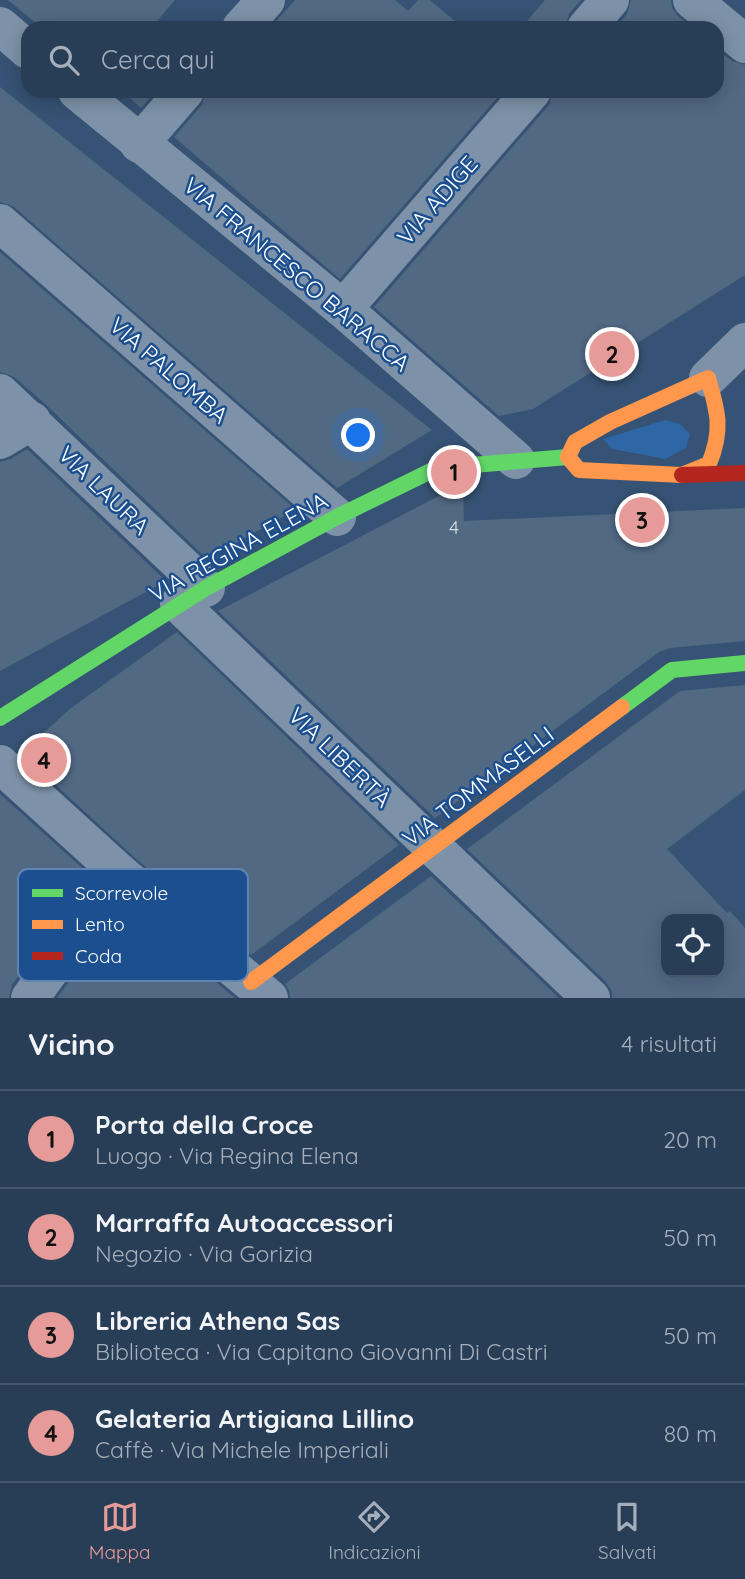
<!DOCTYPE html>
<html lang="it">
<head>
<meta charset="utf-8">
<style>
	body { margin:0; font-family:Quicksand,sans-serif; background:#30455d; color:#f1f3f6 }
	.controls { position:absolute; right:21px; bottom:21px; display:grid; overflow:hidden; border-radius:14px; box-shadow:0 4px 18px #0003 }
	.controls button { width:63px; height:63px; display:grid; place-items:center; padding:0; border:0; border-bottom:2px solid #44576d; background:#283e57; color:#f1f3f6; font:35px sans-serif }
	.you { position:absolute; left:359px; top:436px; width:24px; height:24px; margin:-18px; border:5px solid #fff; border-radius:50%; background:#1a73e8; box-shadow:0 0 0 10px #1a73e833 }
	.badge { display:grid; place-items:center; width:46px; height:46px; border-radius:50%; background:#e69b98; color:#111; font-size:23px; font-weight:700 }
	.pin { position:absolute; translate:-50% -50%; border:4px solid #fff; box-shadow:0 2px 7px #0006 }
	.list { margin:0; padding:0; list-style:none }
	h2 { display:flex; justify-content:space-between; align-items:center; height:91px; margin:0; padding:0 28px; font-size:30px }
	h2 small { font-size:23px; font-weight:400; color:#a5aeba }
	.list li { display:grid; grid-template-columns:46px 1fr auto; gap:21px; align-items:center; box-sizing:border-box; height:98px; padding:0 28px; border-top:2px solid #44576d }
	.list b { display:block; font-size:26px; white-space:nowrap }
	.list p { margin:0; font-size:23px; white-space:nowrap; color:#a5aeba }
	.list em { font-size:23px; font-style:normal; color:#a5aeba }
	.icon { flex:none; width:38px; height:38px; fill:none; stroke:currentColor; stroke-width:2; stroke-linecap:round; stroke-linejoin:round }
	.map { position:relative; flex:none; width:745px; height:998px; overflow:hidden }
	.search { position:absolute; background:#283e57; box-shadow:0 4px 18px #0003; left:21px; right:21px; top:21px; height:77px; display:flex; align-items:center; gap:18px; box-sizing:border-box; padding:0 24px; border-radius:21px; color:#a5aeba; font-size:26px }
	.sheet { height:483px; background:#283e57 }
	nav { display:flex; justify-content:space-around; align-items:center; box-sizing:border-box; height:98px; border-top:2px solid #44576d; background:#283e57; font-size:19px; color:#a5aeba }
	nav a { display:grid; justify-items:center; gap:4px }
	nav .on { color:#e69b98 }
	.map>svg:first-child { display:block }
	.green { fill:#2f66a5 }
	.building { fill:#526984; fill-rule:evenodd }
	.lines { fill:none; stroke-linecap:round; stroke-linejoin:round }
	.street { stroke:#7d92a8; stroke-width:38 }
	.fast { stroke:#63d668; stroke-width:16 }
	.slow { stroke:#ff974d; stroke-width:16 }
	.jam { stroke:#b3261e; stroke-width:16 }
	.labels { text-anchor:middle; dominant-baseline:central; stroke-width:5; stroke-linejoin:round; paint-order:stroke }
	.number-label { font-size:19px; fill:#d4dae0 }
	.street-label { font-size:23px; fill:#fff; stroke:#1b4f8f }
	.key { fill:#1b4f8f; stroke:#5f84b1; stroke-width:2 }
	.key-label { font-size:19px; fill:#fff }
</style>
</head>
<body>
<div class="map">
<svg width="745" height="998" viewBox="0 0 745 998">
	<rect width="100%" height="100%" fill="#365274"/>
	<polygon class="green" points="665,420 680,424 690,434 686,448 665,459 612,449 603,439"/>
	<g class="building">
		<polygon points="8,0 175,0 151,28 42,28"/>
		<polygon points="295,0 395,0 408,11 418,0 430,0 463,28 270,28"/>
		<polygon points="545,0 581,0 569,14 565,28 521,28"/>
		<polygon points="631,0 671,0 672,8 678,16 691,28 615,28 627,14"/>
		<polygon points="717,49 732,61 745,65 745,275 533,409 499,416 374,307 549,105 553,91 717,91"/>
		<polygon points="0,87 432,430 337,488 14,207 0,202"/>
		<polygon points="122,91 156,91 141,108"/>
		<polygon points="206,91 503,91 340,279 174,137 202,105"/>
		<polygon points="0,252 295,509 295,510 207,559 43,402 14,377 0,372"/>
		<polygon points="27,449 166,581 0,671 0,462 11,459"/>
		<polygon points="463,488 464,521 745,508 745,641 670,648 659,652 435,818 218,611 452,489"/>
		<polygon points="177,632 399,845 251,955 134,857 21,753 71,708"/>
		<path d="M745 685V790L667 849 727 913 730 911 745 928V998H612V991L606 982 467 849 680 691ZM666 919H719V972H666Z"/>
		<polygon points="0,794 91,876 12,985 9,998 0,998"/>
		<polygon points="431,876 559,998 290,998 289,990 285,984"/>
		<polygon points="124,905 235,998 57,998"/>
	</g>
	<g class="lines">
		<g class="street">
			<polyline points="692,0 745,44"/>
			<polyline points="0,26 28,50"/>
			<polyline points="241,28 266,0"/>
			<polyline points="586,28 610,0"/>
			<polyline points="77,91 343,309 516,460"/>
			<polyline points="139,144 185,91"/>
			<polyline points="0,223 337,517"/>
			<polyline points="343,309 532,91"/>
			<polyline points="708,378 745,342"/>
			<polyline points="0,393 206,588"/>
			<polyline points="0,440 32,421"/>
			<polyline points="179,604 591,998"/>
			<polyline points="0,764 120,873 269,998"/>
			<polyline points="30,998 120,873"/>
		</g>
		<g class="fast">
			<polyline points="622,707 672,670 745,663"/>
			<polyline points="0,718 206,588 337,517 437,468 568,457"/>
		</g>
		<g class="slow">
			<path d="M708 378C718 412 723 430 709 464L682 475 579 470 568 457 575 442 610 422Z"/>
			<polyline points="251,982 622,707"/>
		</g>
		<polyline class="jam" points="682,475 745,473"/>
	</g>
	<g class="labels">
		<g class="number-label">
			<text x="454" y="527">4</text>
		</g>
		<g class="street-label">
			<text transform="translate(437 200) rotate(-49)">VIA ADIGE</text>
			<text transform="translate(297 274) rotate(40)">VIA FRANCESCO BARACCA</text>
			<text transform="translate(169 370) rotate(41)">VIA PALOMBA</text>
			<text transform="translate(104 490) rotate(44)">VIA LAURA</text>
			<text transform="translate(238 547) rotate(-29)">VIA REGINA ELENA</text>
			<text transform="translate(340 757) rotate(44)">VIA LIBERTÀ</text>
			<text transform="translate(478 786) rotate(-37)">VIA TOMMASELLI</text>
		</g>
	</g>
	<rect x="18" y="869" width="230" height="112" rx="10" class="key"/>
	<rect x="32" y="889" width="31" height="8" fill="#63d668"/>
	<rect x="32" y="920" width="31" height="9" fill="#ff974d"/>
	<rect x="32" y="952" width="31" height="8" fill="#b3261e"/>
	<g class="key-label">
		<text x="75" y="900">Scorrevole</text>
		<text x="75" y="931">Lento</text>
		<text x="75" y="963">Coda</text>
	</g>
</svg>
<div class="controls">
<button><svg class="icon" aria-label="locate" viewBox="0 0 24 24"><circle cx="12" cy="12" r="6"/><path d="M12 2v4M12 18v4M2 12h4M18 12h4"/></svg></button>
</div>
<div class="you"></div>
<div class="pin badge" style="left:454px;top:472px">1</div>
<div class="pin badge" style="left:612px;top:354px">2</div>
<div class="pin badge" style="left:642px;top:520px">3</div>
<div class="pin badge" style="left:44px;top:760px">4</div>
<div class="search"><svg class="icon" aria-label="search" viewBox="0 0 24 24"><circle cx="10" cy="10" r="6"/><path d="M15 15l6 6"/></svg>Cerca qui</div>
</div>
<section class="sheet">
<h2>Vicino<small>4 risultati</small></h2>
<ul class="list">
<li><span class="badge">1</span><div><b>Porta della Croce</b><p>Luogo · Via Regina Elena</p></div><em>20 m</em></li>
<li><span class="badge">2</span><div><b>Marraffa Autoaccessori</b><p>Negozio · Via Gorizia</p></div><em>50 m</em></li>
<li><span class="badge">3</span><div><b>Libreria Athena Sas</b><p>Biblioteca · Via Capitano Giovanni Di Castri</p></div><em>50 m</em></li>
<li><span class="badge">4</span><div><b>Gelateria Artigiana Lillino</b><p>Caffè · Via Michele Imperiali</p></div><em>80 m</em></li>
</ul>
</section>
<nav>
<a class="on"><svg class="icon" aria-label="map" viewBox="0 0 24 24"><path d="M3 6l6-2 6 2 6-2v14l-6 2-6-2-6 2zM9 4v14M15 6v14"/></svg>Mappa</a>
<a><svg class="icon" aria-label="directions" viewBox="0 0 24 24"><path d="M12 3l9 9-9 9-9-9zM9 14v-3h6M13 9l2 2-2 2"/></svg>Indicazioni</a>
<a><svg class="icon" aria-label="saved" viewBox="0 0 24 24"><path d="M7 4h10v16l-5-4-5 4z"/></svg>Salvati</a>
</nav>
</body>
</html>
